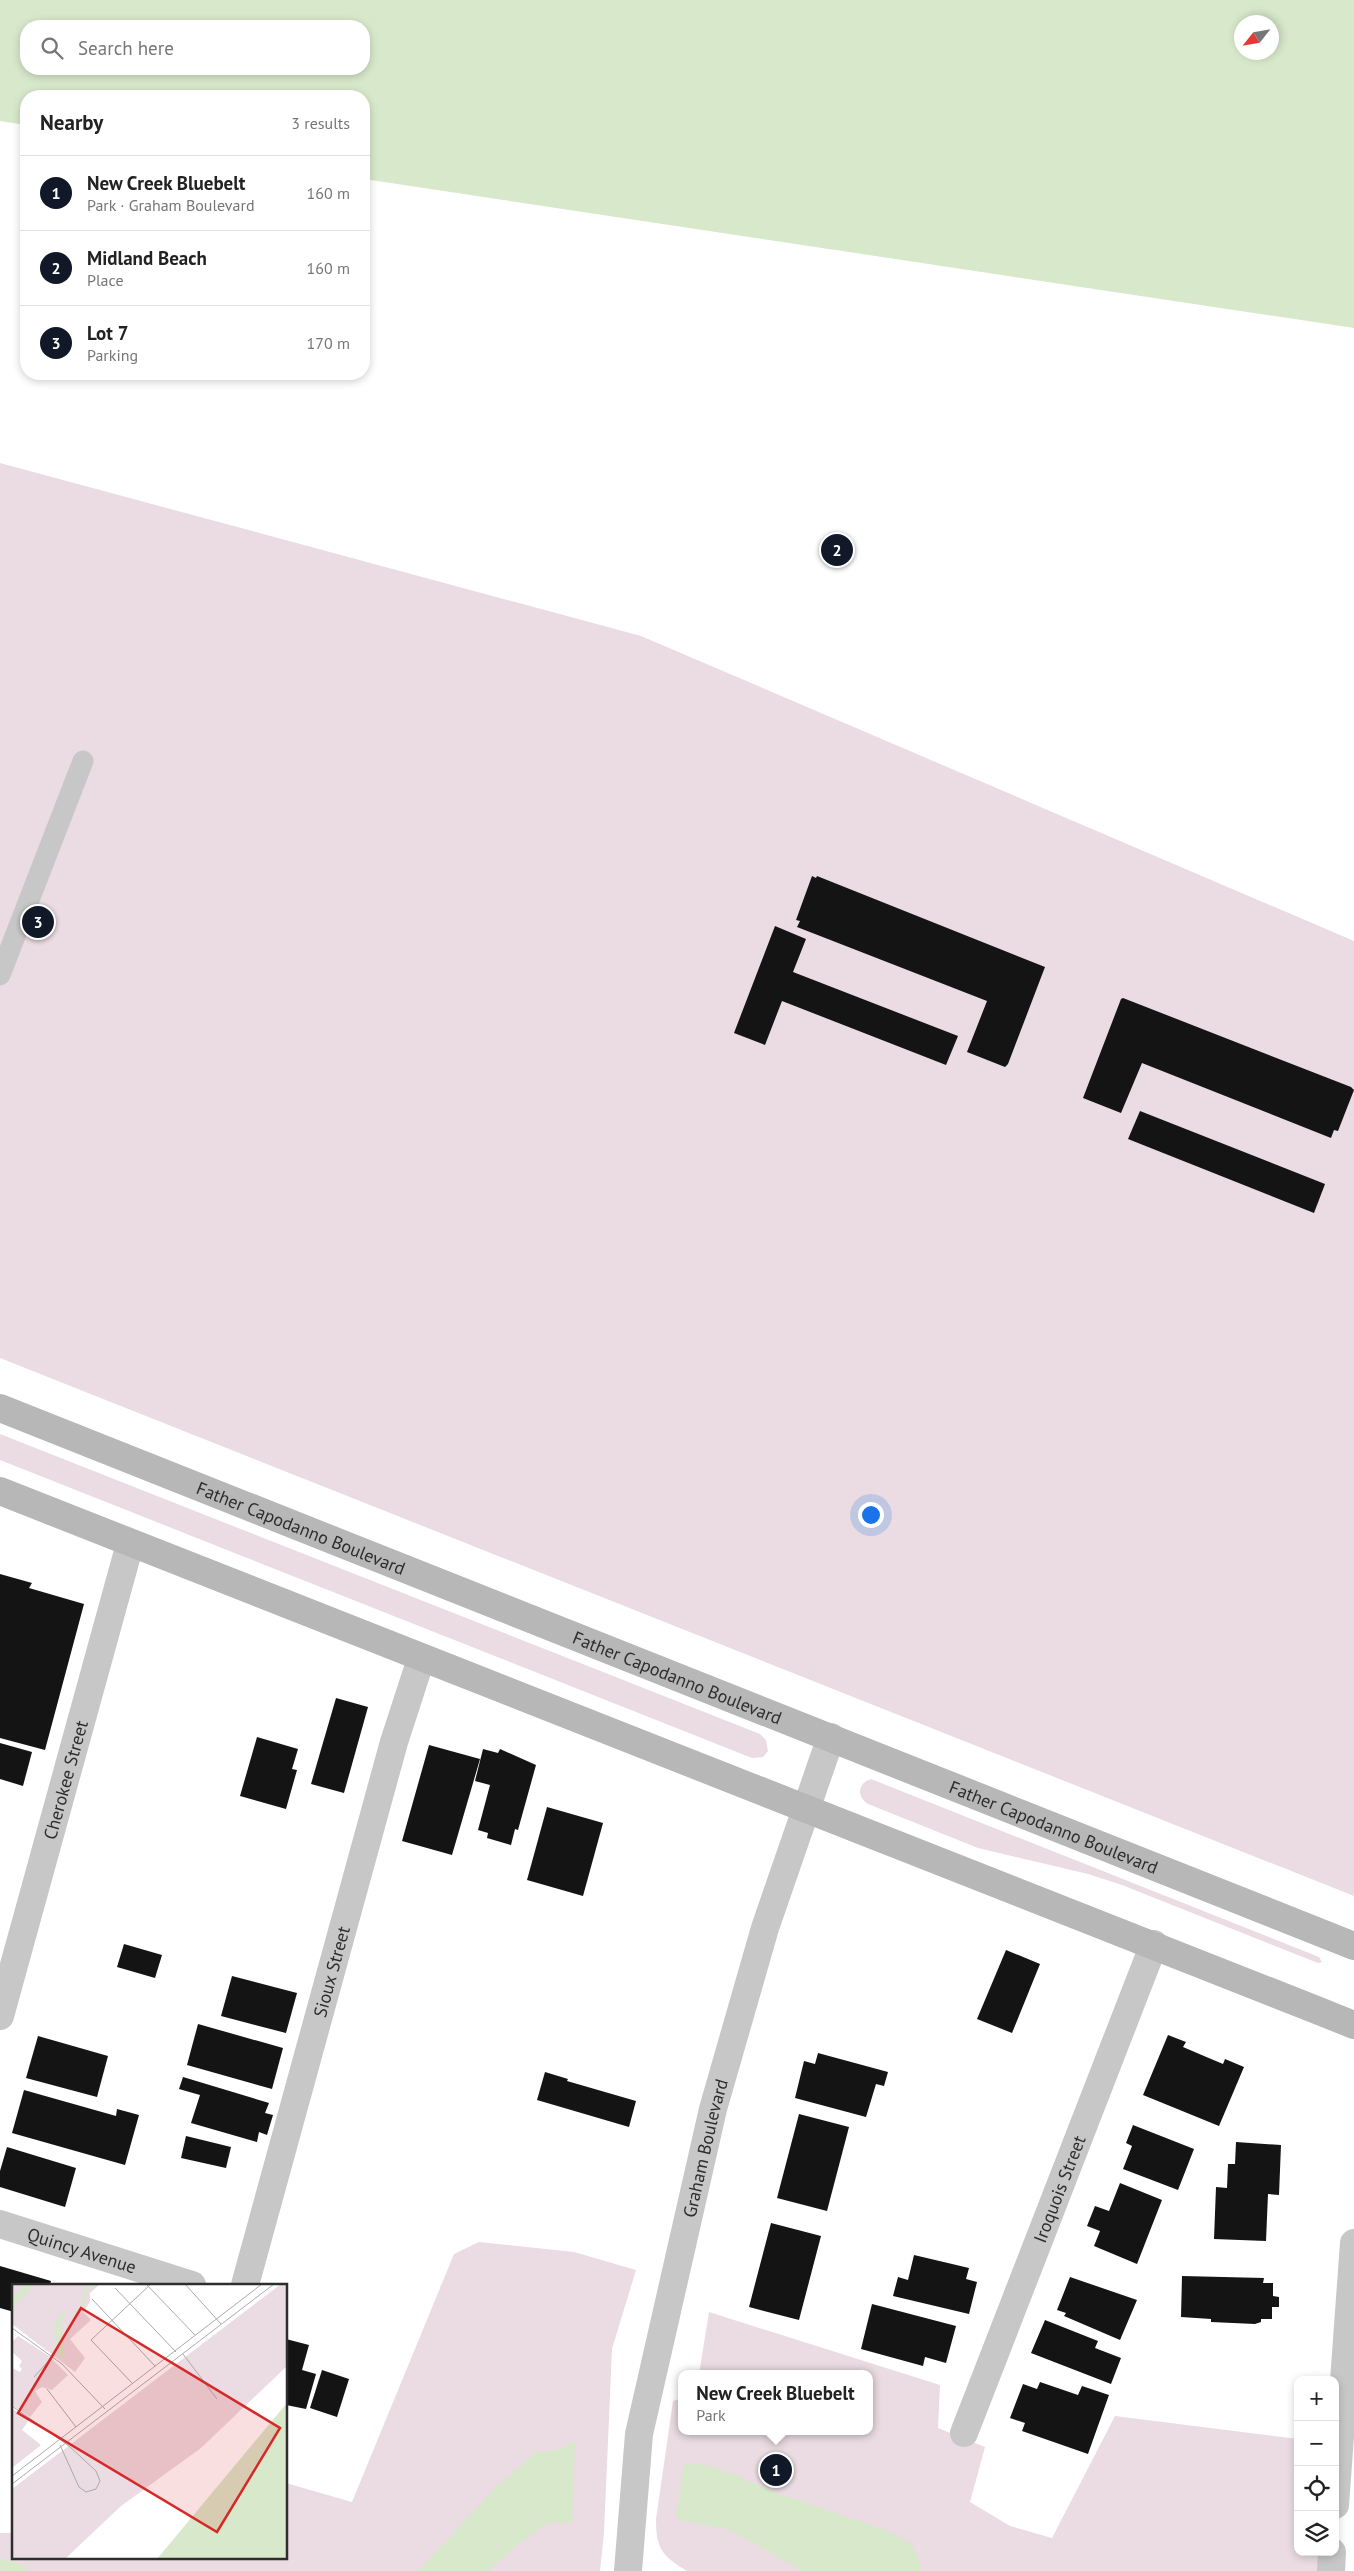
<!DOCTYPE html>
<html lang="en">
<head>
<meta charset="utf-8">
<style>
	body { margin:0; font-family:"PT Sans",sans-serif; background:#f6f6f6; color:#222 }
	.controls { position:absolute; right:15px; bottom:15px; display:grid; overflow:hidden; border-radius:10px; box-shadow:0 2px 8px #0003 }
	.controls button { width:45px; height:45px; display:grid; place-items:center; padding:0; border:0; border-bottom:1px solid #e0e0e0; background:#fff; color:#222; font:25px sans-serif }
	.compass { position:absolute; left:1234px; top:15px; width:45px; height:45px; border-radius:50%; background:#fff; box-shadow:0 2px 8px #0003; rotate:239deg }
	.you { position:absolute; left:870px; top:1514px; width:18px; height:18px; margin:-12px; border:4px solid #fff; border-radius:50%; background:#1a73e8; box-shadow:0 0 0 8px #1a73e833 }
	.badge { display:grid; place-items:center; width:32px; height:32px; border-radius:50%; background:#111827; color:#fff; font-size:16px; font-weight:700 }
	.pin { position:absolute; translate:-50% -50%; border:2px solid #fff; box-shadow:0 1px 5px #0006 }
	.popup { position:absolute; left:678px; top:2370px; width:195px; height:65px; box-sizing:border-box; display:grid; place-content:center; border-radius:10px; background:#fff; filter:drop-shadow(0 1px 4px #0005); font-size:16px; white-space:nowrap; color:#767676 }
	.popup b { font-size:19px; color:#222 }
	.popup::after { content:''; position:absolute; left:50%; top:100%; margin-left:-10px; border:10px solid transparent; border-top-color:#fff }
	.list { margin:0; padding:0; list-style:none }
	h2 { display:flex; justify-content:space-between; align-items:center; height:65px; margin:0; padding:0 20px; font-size:21px }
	h2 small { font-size:16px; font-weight:400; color:#767676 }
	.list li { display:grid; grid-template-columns:32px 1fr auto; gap:15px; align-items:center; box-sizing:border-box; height:75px; padding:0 20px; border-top:1px solid #e0e0e0 }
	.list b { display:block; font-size:19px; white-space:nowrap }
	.list p { margin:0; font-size:16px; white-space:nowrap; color:#767676 }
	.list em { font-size:16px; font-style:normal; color:#767676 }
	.icon { flex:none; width:28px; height:28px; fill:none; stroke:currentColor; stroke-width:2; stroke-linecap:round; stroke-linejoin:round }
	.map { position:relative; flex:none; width:1354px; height:2571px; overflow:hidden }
	.search { position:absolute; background:#fff; box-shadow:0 2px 8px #0003; left:20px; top:20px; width:350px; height:55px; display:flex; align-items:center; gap:12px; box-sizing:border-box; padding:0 18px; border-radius:20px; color:#767676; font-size:19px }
	.panel { position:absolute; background:#fff; box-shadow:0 2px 8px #0003; left:20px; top:90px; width:350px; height:290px; border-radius:20px }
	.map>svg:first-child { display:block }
	.green { fill:#eadce2 }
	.water { fill:#d8e8ca; fill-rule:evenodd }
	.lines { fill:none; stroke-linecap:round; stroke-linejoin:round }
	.stream { stroke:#d8e8ca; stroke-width:12 }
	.building { fill:#141414 }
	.service { stroke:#c7c7c7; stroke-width:21 }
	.minor { stroke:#c7c7c7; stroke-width:28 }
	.secondary { stroke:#b7b7b7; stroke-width:28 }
	.labels { text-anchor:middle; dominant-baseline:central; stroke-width:5; stroke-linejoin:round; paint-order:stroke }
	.street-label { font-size:18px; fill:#2d2d2d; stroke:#fff }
	.inset-river { fill:none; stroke:#d8e8ca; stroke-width:2.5 }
	.inset-road { fill:none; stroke:#ababab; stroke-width:1 }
	.view { fill:#d62828; fill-opacity:0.15; stroke:#d62828; stroke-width:2.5 }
	.inset-edge { fill:none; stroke:#2d2d2d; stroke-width:2.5 }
</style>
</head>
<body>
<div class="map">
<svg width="1354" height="2571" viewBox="0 0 1354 2571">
	<rect width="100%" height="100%" fill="#fff"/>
	<g class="green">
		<polygon points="0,463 641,636 1354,941 1354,1896 0,1358"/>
		<polygon points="0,1434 760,1734 766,1740 768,1751 763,1757 752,1758 0,1460"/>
		<path d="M871 1779 1319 1957 1322 1962 1318 1963 1122 1885 1088 1874 978 1848 868 1804C856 1796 858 1783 871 1779Z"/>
		<polygon points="479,2242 574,2252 636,2270 612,2349 604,2533 600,2571 0,2571 0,2533 14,2533 14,2557 286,2557 286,2483 352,2502 454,2254"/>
		<path d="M709 2312 940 2385 938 2428 985 2447 970 2502 1010 2526 1052 2538 1115 2416 1298 2439V2552H1319L1318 2571H687C662 2556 656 2549 656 2519L673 2401 682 2398V2431H870V2374H699Z"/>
	</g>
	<g class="water">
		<path d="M0 0H1354V328L364 179V96H26V125L0 121ZM1242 22H1272V52H1242ZM26 26H364V69H26Z"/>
		<polygon points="575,2441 572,2523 547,2523 512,2549 489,2571 418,2571 500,2483 537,2451 555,2451"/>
		<polygon points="684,2463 707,2465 733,2474 776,2493 883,2529 912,2544 922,2569 918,2571 803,2571 730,2530 676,2519"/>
	</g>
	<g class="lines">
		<polyline class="stream" points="0,2564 22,2571"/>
	</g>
	<g class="building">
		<polygon points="812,876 816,878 817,876 1045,967 1008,1064 1005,1067 967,1052 987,1001 797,927 800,921 796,920"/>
		<polygon points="775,926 806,939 793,972 958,1036 946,1065 782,1001 765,1045 734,1033"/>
		<polygon points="1123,998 1351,1087 1354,1090 1338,1131 1334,1130 1331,1138 1142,1063 1121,1113 1083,1098 1121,999"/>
		<polygon points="1140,1111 1325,1184 1314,1213 1128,1139"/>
		<polygon points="0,1574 32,1583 29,1588 84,1604 45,1750 0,1738"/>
		<polygon points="336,1698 368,1707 344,1793 311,1784"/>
		<polygon points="257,1737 298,1749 292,1769 297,1770 286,1809 240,1796"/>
		<polygon points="0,1743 32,1752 23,1786 0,1779"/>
		<polygon points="429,1745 480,1759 452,1855 402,1841"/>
		<polygon points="483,1749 498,1753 500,1749 536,1765 518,1830 515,1829 511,1845 487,1838 488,1833 478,1830 490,1785 475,1781"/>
		<polygon points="547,1807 603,1823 583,1896 527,1880"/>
		<polygon points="124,1944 162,1955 155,1978 117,1967"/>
		<polygon points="1006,1950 1040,1964 1012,2033 977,2019"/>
		<polygon points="232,1976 297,1993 286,2033 221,2016"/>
		<polygon points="198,2024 283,2048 272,2089 187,2065"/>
		<polygon points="1168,2035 1186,2042 1183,2047 1204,2056 1223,2064 1225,2059 1244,2067 1219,2126 1143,2095"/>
		<polygon points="38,2036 108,2056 97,2097 26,2078"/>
		<polygon points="818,2053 888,2072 884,2086 876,2084 866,2117 795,2098 804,2061 815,2064"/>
		<polygon points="545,2072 568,2079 567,2081 636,2101 629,2127 537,2100"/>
		<polygon points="183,2077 269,2103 265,2113 273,2115 267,2135 259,2132 257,2142 191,2123 200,2095 179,2089"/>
		<polygon points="24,2090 116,2116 117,2109 139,2115 125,2165 12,2133"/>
		<polygon points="799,2114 849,2127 827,2211 777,2198"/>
		<polygon points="1133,2125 1194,2149 1178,2190 1123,2169 1132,2146 1126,2143"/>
		<polygon points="186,2136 231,2147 226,2168 181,2158"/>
		<polygon points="1236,2142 1281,2145 1279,2195 1268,2194 1266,2241 1214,2239 1216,2187 1227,2188 1228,2164 1235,2164"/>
		<polygon points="7,2147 76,2168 65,2207 0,2187 0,2171"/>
		<polygon points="1120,2183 1162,2200 1137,2264 1094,2246 1100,2231 1087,2226 1095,2206 1109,2211"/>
		<polygon points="771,2223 821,2236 799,2320 749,2307"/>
		<polygon points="914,2255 969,2268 966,2279 977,2282 969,2314 893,2296 898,2277 908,2280"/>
		<polygon points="0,2266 51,2281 50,2285 14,2285 14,2312 0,2308"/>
		<polygon points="1182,2276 1264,2278 1263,2283 1273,2283 1273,2296 1279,2297 1279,2307 1272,2307 1272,2319 1261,2319 1261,2322 1255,2324 1211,2322 1211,2319 1181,2317"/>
		<polygon points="1070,2277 1137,2300 1120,2340 1064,2316 1066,2313 1057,2310"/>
		<polygon points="872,2304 956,2326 946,2363 925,2357 923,2366 861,2349"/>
		<polygon points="1045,2320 1098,2341 1095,2348 1121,2358 1111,2384 1031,2353"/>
		<polygon points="286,2339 309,2345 302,2370 316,2374 306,2409 286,2405"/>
		<polygon points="322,2370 349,2379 337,2417 310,2408"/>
		<polygon points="1040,2382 1078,2395 1082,2386 1109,2395 1088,2454 1022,2431 1025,2423 1010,2418 1023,2384 1037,2389"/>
	</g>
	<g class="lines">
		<polyline class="service" points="0,975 83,761"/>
		<g class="minor">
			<path id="s1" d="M0 2016 130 1544"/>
			<path id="s2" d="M0 2224 192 2285"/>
			<path id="s3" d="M245 2285 394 1742 421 1659"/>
			<path id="s4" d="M964 2433 1154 1944"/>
			<polyline points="1335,2505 1354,2243"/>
			<path id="s5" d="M628 2571 639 2434 713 2109 765 1928 831 1737"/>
			<polyline points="1331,2571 1332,2552"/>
		</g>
		<g class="secondary">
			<path id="s6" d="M0 1408 1354 1946"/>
			<path d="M0 1491C450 1673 904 1844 1354 2025"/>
		</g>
	</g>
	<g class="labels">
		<g class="street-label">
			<text stroke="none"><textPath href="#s6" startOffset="324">Father Capodanno Boulevard</textPath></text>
			<text stroke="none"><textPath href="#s6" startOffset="729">Father Capodanno Boulevard</textPath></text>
			<text stroke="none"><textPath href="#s1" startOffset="245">Cherokee Street</textPath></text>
			<text stroke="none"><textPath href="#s6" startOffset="1134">Father Capodanno Boulevard</textPath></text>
			<text stroke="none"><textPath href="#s3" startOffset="325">Sioux Street</textPath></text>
			<text stroke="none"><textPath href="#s5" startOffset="431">Graham Boulevard</textPath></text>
			<text stroke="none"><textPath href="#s4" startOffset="262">Iroquois Street</textPath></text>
			<text stroke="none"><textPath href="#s2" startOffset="86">Quincy Avenue</textPath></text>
		</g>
	</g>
	<g transform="translate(12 2284)">
		<rect width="275" height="275" fill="#fff"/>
		<path d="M0 0H88L78 9V18L71 28 79 36 58 55 73 74 63 88 0 40ZM269 0H275V82L189 164 109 222 53 275H0V205ZM6 52 37 72 56 91 40 106 30 103 23 107 30 118 18 133 0 121V84L8 88 10 85 7 82 10 77 0 68V58ZM0 124 17 136 10 146 29 161 0 184Z" fill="#eadce2"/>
		<path d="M14 0H23L1 24 0 32V15ZM66 27 53 31 49 37 53 75 46 71 42 43 48 31ZM275 119V275H145L249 150Z" fill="#d8e8ca"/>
		<path class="inset-river" d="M66 27 71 22 72 8 82 0"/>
		<path class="inset-road" d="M173 0 209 40M135 1 183 51M103 4 164 68M80 15 143 82M0 44 50 80 93 125M171 70 205 115M22 93 40 73M120 99 79 56 139 0M35 105 64 143M0 122 57 162 84 187 88 197 84 205 74 208 67 203 48 161M0 192 250 0M0 200 262 0"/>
		<path class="view" d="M69 24 268 144 205 248 6 129Z"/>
		<rect width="275" height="275" class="inset-edge"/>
	</g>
</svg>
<div class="controls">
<button>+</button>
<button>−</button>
<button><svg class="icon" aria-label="locate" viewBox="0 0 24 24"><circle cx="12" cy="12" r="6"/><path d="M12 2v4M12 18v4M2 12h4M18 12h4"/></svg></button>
<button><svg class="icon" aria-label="layers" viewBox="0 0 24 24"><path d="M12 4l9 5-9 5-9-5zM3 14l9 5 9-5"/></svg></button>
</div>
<svg class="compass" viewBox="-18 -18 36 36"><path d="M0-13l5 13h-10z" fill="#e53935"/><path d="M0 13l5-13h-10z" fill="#767676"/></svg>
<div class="you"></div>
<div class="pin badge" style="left:776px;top:2470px">1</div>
<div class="popup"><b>New Creek Bluebelt</b>Park</div>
<div class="pin badge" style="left:837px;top:550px">2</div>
<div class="pin badge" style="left:38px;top:922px">3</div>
<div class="search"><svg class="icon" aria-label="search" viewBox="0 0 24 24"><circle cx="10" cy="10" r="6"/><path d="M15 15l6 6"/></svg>Search here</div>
<section class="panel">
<h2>Nearby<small>3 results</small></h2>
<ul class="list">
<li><span class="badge">1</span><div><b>New Creek Bluebelt</b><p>Park · Graham Boulevard</p></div><em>160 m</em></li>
<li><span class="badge">2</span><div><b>Midland Beach</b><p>Place</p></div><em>160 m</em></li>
<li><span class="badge">3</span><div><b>Lot 7</b><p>Parking</p></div><em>170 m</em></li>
</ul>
</section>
</div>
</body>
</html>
